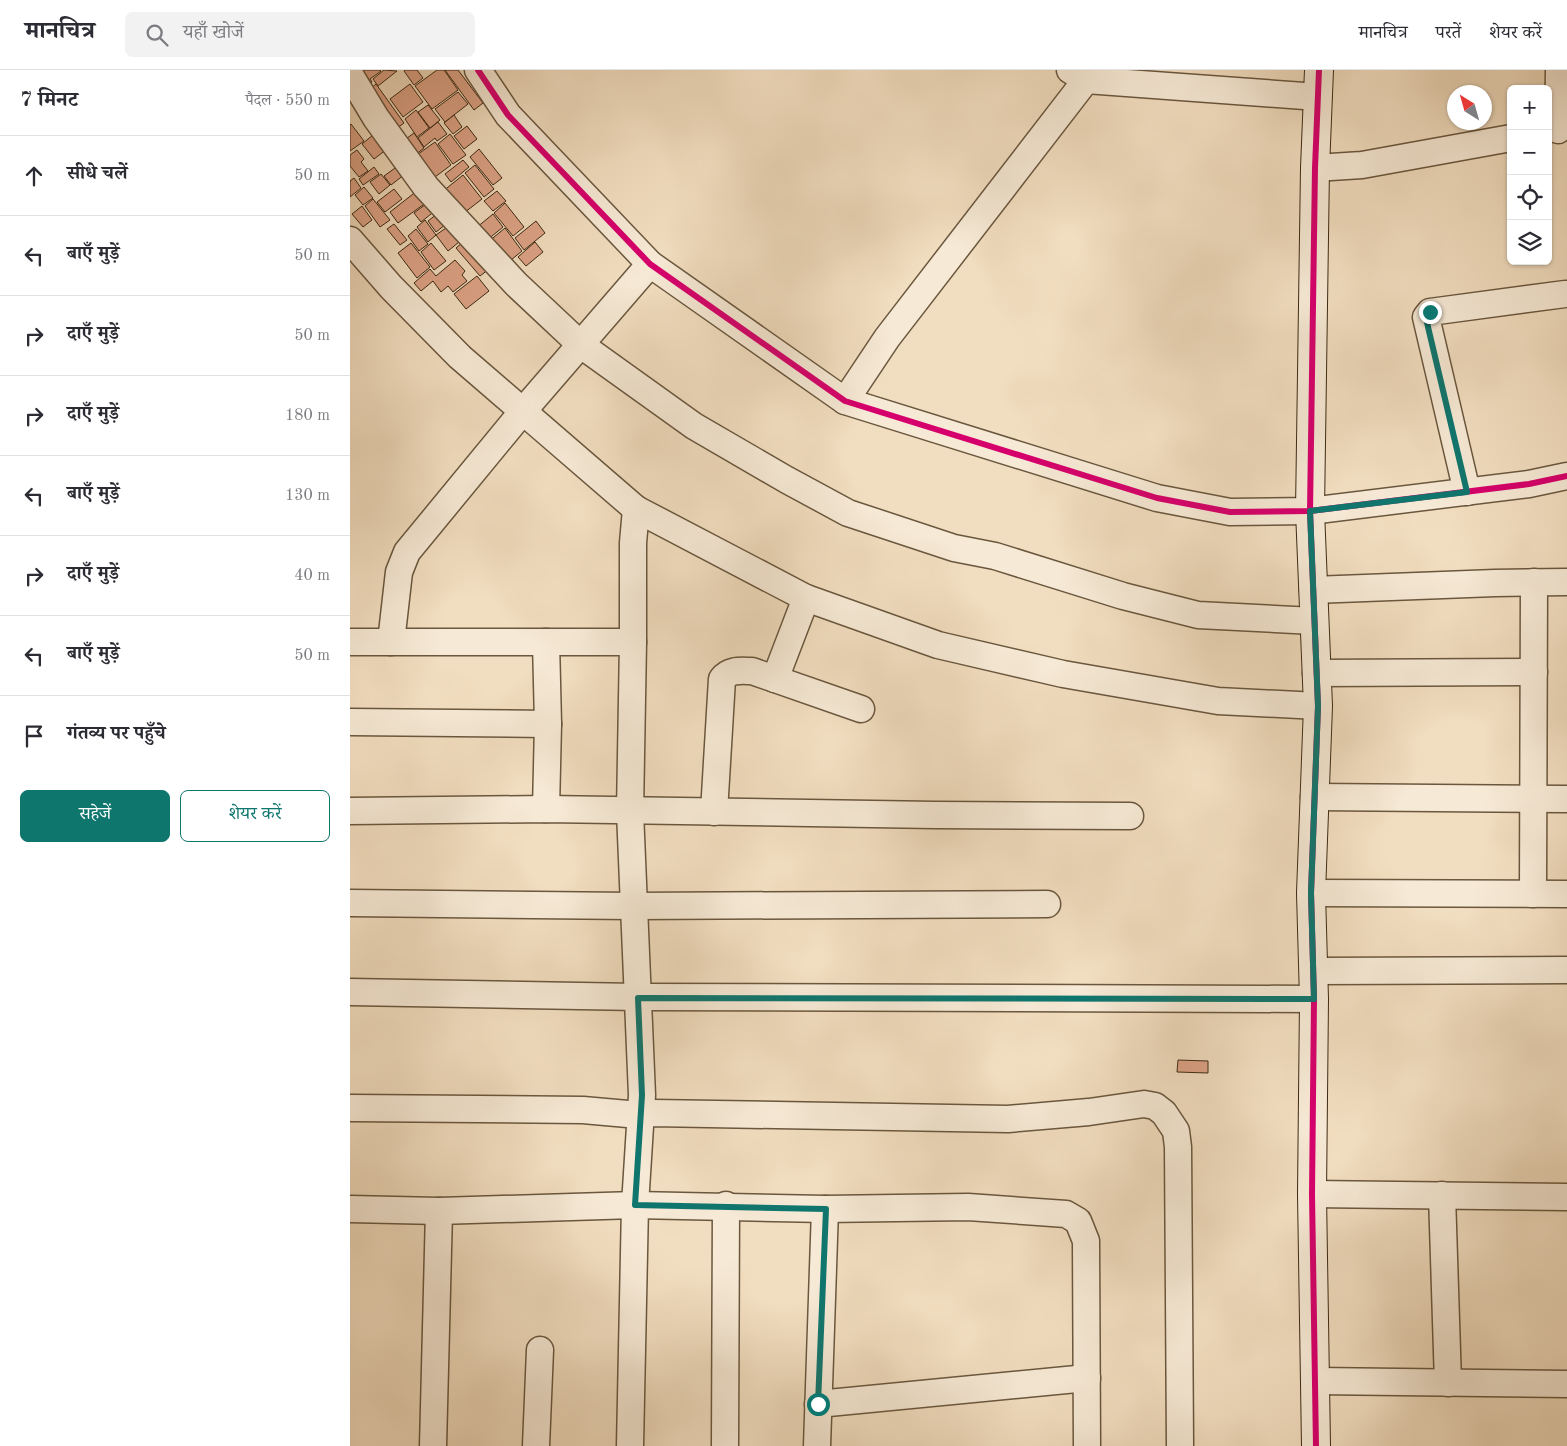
<!DOCTYPE html>
<html lang="hi">
<head>
<meta charset="utf-8">
<style>
	body { margin:0; font-family:"Old Standard TT","Noto Serif Devanagari",serif; background:#f2f2f3; color:#2b2b33 }
	.controls { position:absolute; right:15px; top:15px; display:grid; overflow:hidden; border-radius:8px; box-shadow:0 1px 4px #0004 }
	.controls button { width:45px; height:45px; display:grid; place-items:center; padding:0; border:0; border-bottom:1px solid #e1e1e2; background:#fff; color:#2b2b33; font:25px sans-serif }
	.compass { position:absolute; left:1097px; top:15px; width:45px; height:45px; border-radius:50%; background:#fff; box-shadow:0 1px 4px #0004; rotate:323deg }
	.stop { position:absolute; width:15px; height:15px; margin:-11px; border:4px solid #0f766e; border-radius:50%; background:#fff }
	.stop.end { background:#0f766e; border-color:#fff; box-shadow:0 1px 5px #0008 }
	.list { margin:0; padding:0; list-style:none }
	h2 { display:flex; justify-content:space-between; align-items:center; height:65px; margin:0; padding:0 20px; font-size:21px }
	h2 small { font-size:16px; font-weight:400; color:#7c7c81 }
	.list li { display:grid; grid-template-columns:32px 1fr auto; gap:15px; align-items:center; box-sizing:border-box; height:80px; padding:0 20px; border-top:1px solid #e1e1e2 }
	.list b { display:block; font-size:19px; white-space:nowrap }
	.list em { font-size:16px; font-style:normal; color:#7c7c81 }
	.actions { display:flex; gap:10px; padding:15px 20px }
	.actions a { flex:1; padding:11px 0; border:1px solid #0f766e; border-radius:8px; text-align:center; font-size:18px; color:#0f766e }
	.actions .main { background:#0f766e; color:#fff }
	.icon { flex:none; width:28px; height:28px; fill:none; stroke:currentColor; stroke-width:2; stroke-linecap:round; stroke-linejoin:round }
	.map { position:relative; flex:none; width:1217px; height:1376px; overflow:hidden }
	header { display:flex; align-items:center; gap:30px; box-sizing:border-box; height:70px; padding:0 25px; background:#fff; border-bottom:1px solid #e1e1e2 }
	header strong { font-size:24px }
	nav { display:flex; gap:28px; margin-inline-start:auto; font-size:18px }
	.search { width:350px; height:45px; background:#f2f2f3; display:flex; align-items:center; gap:12px; box-sizing:border-box; padding:0 18px; border-radius:8px; color:#7c7c81; font-size:19px }
	main { display:flex }
	aside { flex:1; background:#fff }
	.map>svg:first-child { display:block }
	.building { fill:#dda387; stroke:#3d2a13 }
	.lines { fill:none; stroke-linecap:round; stroke-linejoin:round }
	.street-casing { stroke:#6a573e; stroke-width:29 }
	.secondary-casing { stroke:#3d2a13; stroke-width:30 }
	.street { stroke:#f6e9d5; stroke-width:26 }
	.secondary { stroke:#f6e9d5; stroke-width:28 }
	.cycleway-casing { stroke:#f6e9d5; stroke-width:9 }
	.cycleway { stroke:#d6006c; stroke-width:6 }
	.route { stroke:#0f766e; stroke-width:6 }
</style>
</head>
<body>
<header>
<strong>मानचित्र</strong>
<div class="search"><svg class="icon" aria-label="search" viewBox="0 0 24 24"><circle cx="10" cy="10" r="6"/><path d="M15 15l6 6"/></svg>यहाँ खोजें</div>
<nav><a>मानचित्र</a><a>परतें</a><a>शेयर करें</a></nav>
</header>
<main>
<aside>
<h2>7 मिनट<small>पैदल · 550 m</small></h2>
<ul class="list">
<li><svg class="icon" aria-label="ahead" viewBox="0 0 24 24"><path d="M12 20V5M6 11l6-6 6 6"/></svg><div><b>सीधे चलें</b></div><em>50 m</em></li>
<li><svg class="icon" aria-label="left" viewBox="0 0 24 24"><path d="M17 20v-9H6M10 6l-5 5 5 5"/></svg><div><b>बाएँ मुड़ें</b></div><em>50 m</em></li>
<li><svg class="icon" aria-label="right" viewBox="0 0 24 24"><path d="M7 20v-9h11M14 6l5 5-5 5"/></svg><div><b>दाएँ मुड़ें</b></div><em>50 m</em></li>
<li><svg class="icon" aria-label="right" viewBox="0 0 24 24"><path d="M7 20v-9h11M14 6l5 5-5 5"/></svg><div><b>दाएँ मुड़ें</b></div><em>180 m</em></li>
<li><svg class="icon" aria-label="left" viewBox="0 0 24 24"><path d="M17 20v-9H6M10 6l-5 5 5 5"/></svg><div><b>बाएँ मुड़ें</b></div><em>130 m</em></li>
<li><svg class="icon" aria-label="right" viewBox="0 0 24 24"><path d="M7 20v-9h11M14 6l5 5-5 5"/></svg><div><b>दाएँ मुड़ें</b></div><em>40 m</em></li>
<li><svg class="icon" aria-label="left" viewBox="0 0 24 24"><path d="M17 20v-9H6M10 6l-5 5 5 5"/></svg><div><b>बाएँ मुड़ें</b></div><em>50 m</em></li>
<li><svg class="icon" aria-label="arrive" viewBox="0 0 24 24"><path d="M6 21V4h12l-3 4 3 4H6"/></svg><div><b>गंतव्य पर पहुँचे</b></div></li>
</ul>
<div class="actions"><a class="main">सहेजें</a><a>शेयर करें</a></div>
</aside>
<div class="map">
<svg width="1217" height="1376" viewBox="0 0 1217 1376">
	<rect width="100%" height="100%" fill="#f1ddbf"/>
	<filter id="stains"><feTurbulence type="fractalNoise" baseFrequency=".004" numOctaves="4"/><feColorMatrix values="0 0 0 0 .2 0 0 0 0 .09 0 0 0 0 .02 0 0 0 .5 -.17"/></filter>
	<radialGradient id="worn" r=".72"><stop offset=".6" stop-color="#630" stop-opacity="0"/><stop offset="1" stop-color="#630" stop-opacity=".3"/></radialGradient>
	<g class="building">
		<polygon points="1,0 30,0 31,1 20,9 22,12 14,18"/>
		<polygon points="34,0 47,1 28,16 23,9"/>
		<polygon points="55,0 67,0 73,8 64,15 54,1"/>
		<polygon points="87,0 94,0 108,20 82,39 65,16"/>
		<polygon points="95,0 108,0 133,33 124,40"/>
		<polygon points="26,14 54,53 43,61 15,23"/>
		<polygon points="60,14 73,32 53,47 40,29"/>
		<polygon points="108,22 118,34 95,52 85,39"/>
		<polygon points="78,35 90,50 80,58 68,42"/>
		<polygon points="66,40 79,58 67,67 55,49"/>
		<polygon points="104,45 112,57 103,64 94,53"/>
		<polygon points="88,52 97,64 87,71 85,68 74,77 68,68"/>
		<polygon points="1,54 14,71 0,81 0,55"/>
		<polygon points="117,56 127,69 114,79 104,66"/>
		<polygon points="29,60 41,76 24,89 12,74"/>
		<polygon points="64,63 74,78 60,89 49,74"/>
		<polygon points="100,64 116,85 103,94 88,74"/>
		<polygon points="85,72 101,95 81,110 64,87"/>
		<polygon points="129,79 152,108 143,115 120,87"/>
		<polygon points="7,80 14,89 11,92 18,101 9,107 0,96 0,85"/>
		<polygon points="113,90 119,97 101,112 95,104"/>
		<polygon points="52,93 59,101 41,115 34,106"/>
		<polygon points="125,95 144,119 134,127 115,103"/>
		<polygon points="24,97 29,104 13,115 9,109"/>
		<polygon points="31,104 40,115 29,124 20,112"/>
		<polygon points="113,105 132,129 110,146 92,122"/>
		<polygon points="4,108 11,118 0,127 0,111"/>
		<polygon points="14,117 23,128 13,135 5,125"/>
		<polygon points="72,117 81,129 48,153 40,142"/>
		<polygon points="44,119 52,129 35,142 27,132"/>
		<polygon points="147,121 156,131 143,141 134,131"/>
		<polygon points="23,129 40,150 30,157 15,136"/>
		<polygon points="80,131 86,140 71,152 64,143"/>
		<polygon points="155,133 174,157 163,166 144,143"/>
		<polygon points="12,136 22,150 13,157 2,144"/>
		<polygon points="92,140 100,151 86,162 78,151"/>
		<polygon points="143,144 153,157 136,171 126,158"/>
		<polygon points="75,150 86,165 78,172 67,157"/>
		<polygon points="186,151 195,163 174,180 165,168"/>
		<polygon points="103,153 114,168 98,181 86,165"/>
		<polygon points="44,154 57,170 50,175 37,159"/>
		<polygon points="155,158 172,181 161,190 150,177 146,181 138,172"/>
		<polygon points="66,159 78,174 69,181 58,166"/>
		<polygon points="119,167 143,196 130,206 106,178"/>
		<polygon points="185,172 193,182 176,196 168,187"/>
		<polygon points="61,173 80,197 67,208 48,183"/>
		<polygon points="81,173 96,191 84,200 71,182"/>
		<polygon points="105,190 115,201 112,205 117,211 103,222 98,216 91,222 83,211 71,221 64,213 80,199 86,206"/>
		<polygon points="127,206 139,221 116,239 104,224"/>
		<polygon points="828,990 858,991 858,1003 827,1002"/>
	</g>
	<g class="lines">
		<defs>
			<g id="street">
				<polyline points="128,0 158,45 300,194 495,331 807,428 880,442 960,441 1179,414 1217,406"/>
				<polyline points="720,0 736,10 968,27"/>
				<polyline points="0,5 26,48 76,117 166,214 231,275 344,356 437,410 498,443 604,478 645,486 773,526 848,545 964,551"/>
				<polyline points="1208,60 1209,0"/>
				<polyline points="965,98 1012,95 1161,68"/>
				<polyline points="0,170 41,217 110,287 286,439 456,528 588,575 713,604 868,631 968,636"/>
				<polyline points="495,331 537,268 736,10"/>
				<polyline points="1117,422 1076,247 1080,242 1215,224"/>
				<polyline points="963,520 1145,513 1217,512"/>
				<polyline points="0,572 283,572 283,473 286,439"/>
				<polyline points="41,572 49,502 57,482 173,341 300,194"/>
				<polyline points="966,603 1184,602"/>
				<polyline points="425,609 456,528"/>
				<polyline points="0,652 198,654 196,572"/>
				<polyline points="964,727 1217,729"/>
				<polyline points="196,739 198,654"/>
				<polyline points="0,741 196,739 585,745 780,746"/>
				<path d="M364 742 372 609C380 599 391 601 402 601L511 639"/>
				<polyline points="961,823 1217,824"/>
				<polyline points="1183,824 1184,512"/>
				<polyline points="0,833 283,836 697,834"/>
				<polyline points="964,901 1217,900"/>
				<polyline points="0,922 288,927 964,929"/>
				<polyline points="0,1038 233,1040 289,1045 303,1043 658,1049 739,1042 794,1034 805,1036 814,1043 826,1061 828,1077 830,1376"/>
				<polyline points="962,1124 1217,1127"/>
				<polyline points="1092,1125 1098,1313"/>
				<polyline points="0,1139 89,1141 285,1135 475,1139 618,1137 716,1144 728,1151 736,1171 737,1376"/>
				<polyline points="966,1311 1217,1314"/>
				<polyline points="468,1334 737,1308"/>
				<polyline points="83,1376 89,1141"/>
				<polyline points="186,1376 190,1280"/>
				<polyline points="280,1376 285,1135 292,1025 280,742 283,572"/>
				<polyline points="375,1376 376,1135"/>
				<polyline points="467,1376 475,1139"/>
			</g>
			<polyline id="secondary" points="966,1376 962,1124 964,929 961,823 968,636 960,441 965,98 969,0"/>
		</defs>
		<use href="#street" class="street-casing"/>
		<use href="#secondary" class="secondary-casing"/>
		<use href="#street" class="street"/>
		<use href="#secondary" class="secondary"/>
		<defs>
			<g id="cycleway">
				<polyline points="128,0 158,45 300,194 495,331 807,428 880,442 960,441 1179,414 1217,406"/>
				<polyline points="966,1376 962,1124 964,929 961,823 968,636 960,441 965,98 969,0"/>
			</g>
		</defs>
		<use href="#cycleway" class="cycleway-casing"/>
		<use href="#cycleway" class="cycleway"/>
	</g>
	<g class="lines">
		<polyline class="route" points="468,1334 476,1139 285,1135 292,1025 288,928 964,929 961,823 968,636 960,441 1117,422 1078,257 1076,247 1080,242"/>
	</g>
	<rect width="100%" height="100%" filter="url(#stains)"/>
	<rect width="100%" height="100%" fill="url(#worn)"/>
</svg>
<div class="controls">
<button>+</button>
<button>−</button>
<button><svg class="icon" aria-label="locate" viewBox="0 0 24 24"><circle cx="12" cy="12" r="6"/><path d="M12 2v4M12 18v4M2 12h4M18 12h4"/></svg></button>
<button><svg class="icon" aria-label="layers" viewBox="0 0 24 24"><path d="M12 4l9 5-9 5-9-5zM3 14l9 5 9-5"/></svg></button>
</div>
<svg class="compass" viewBox="-18 -18 36 36"><path d="M0-13l5 13h-10z" fill="#e53935"/><path d="M0 13l5-13h-10z" fill="#7c7c81"/></svg>
<div class="stop" style="left:468px;top:1334px"></div>
<div class="stop end" style="left:1080px;top:242px"></div>
</div>
</main>
</body>
</html>
